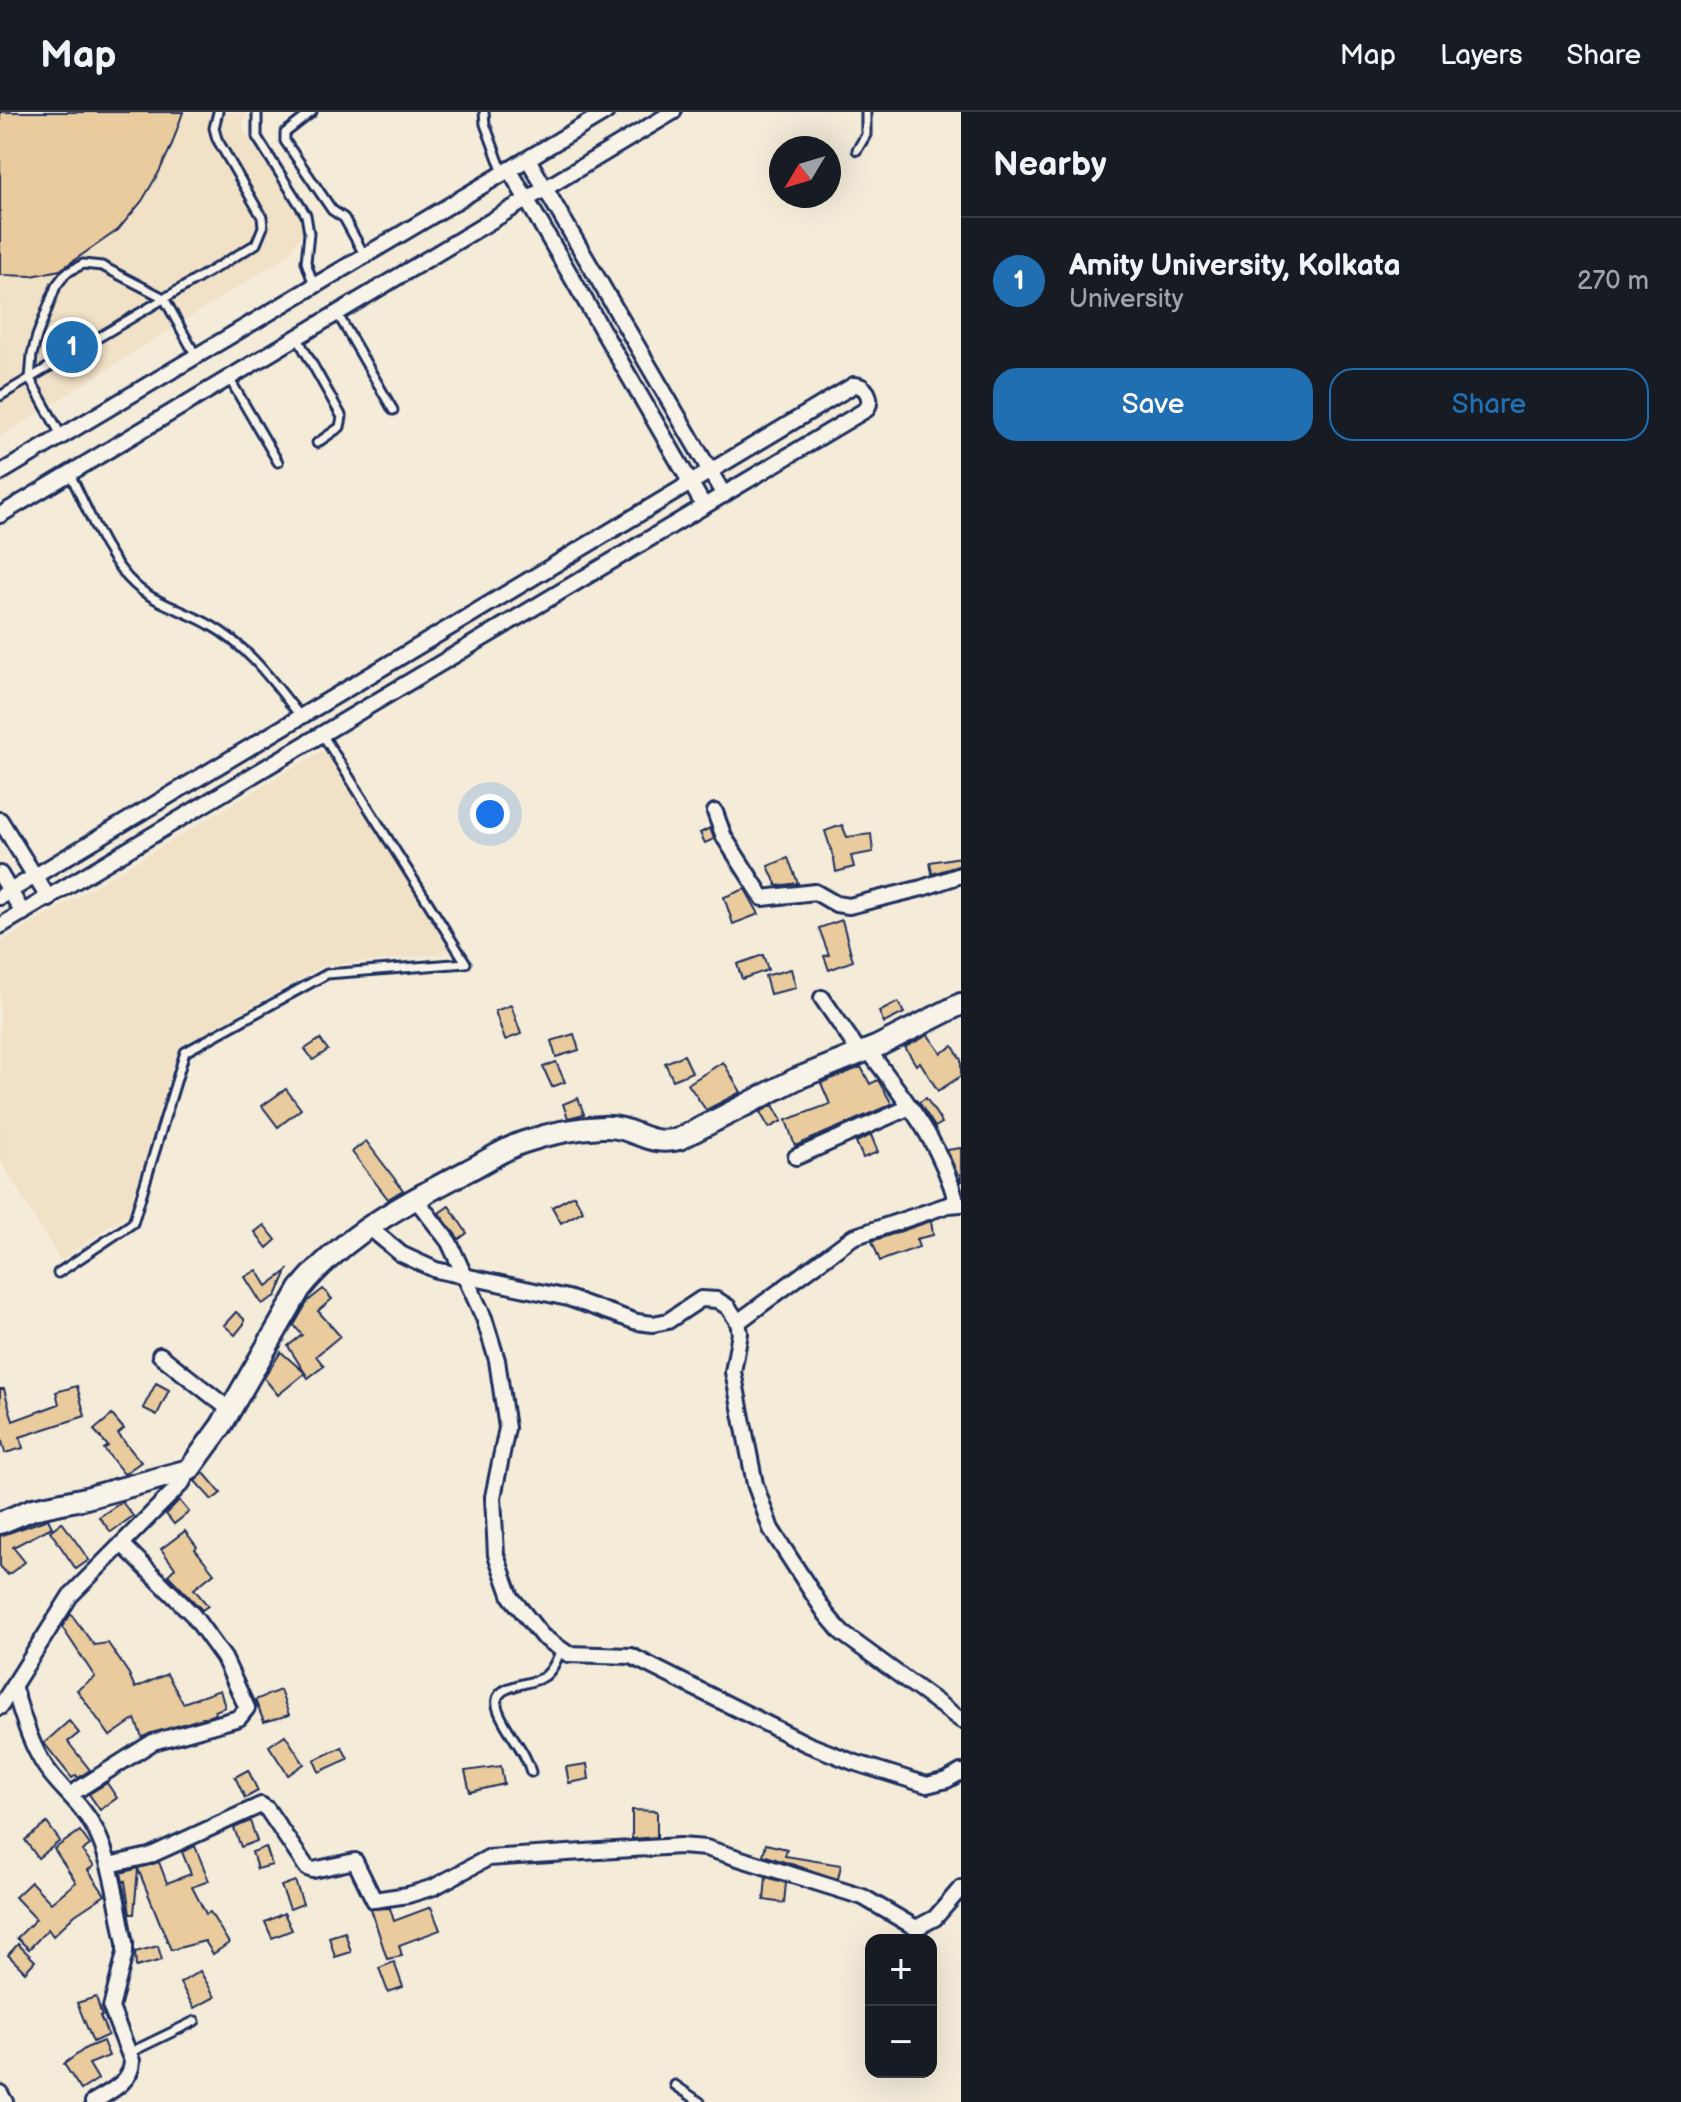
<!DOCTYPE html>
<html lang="en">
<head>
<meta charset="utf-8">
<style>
	body { margin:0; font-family:"Balsamiq Sans",sans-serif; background:#242831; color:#f1f3f6 }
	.controls { position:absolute; right:24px; bottom:24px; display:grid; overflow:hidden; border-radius:16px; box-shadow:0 8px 32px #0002 }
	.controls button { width:72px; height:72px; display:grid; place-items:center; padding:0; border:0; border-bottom:2px solid #363941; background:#171b24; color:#f1f3f6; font:40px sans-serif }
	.compass { position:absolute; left:769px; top:24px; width:72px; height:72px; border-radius:50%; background:#171b24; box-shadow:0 8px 32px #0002; rotate:232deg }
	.you { position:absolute; left:490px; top:702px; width:28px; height:28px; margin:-20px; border:6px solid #fff; border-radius:50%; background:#1a73e8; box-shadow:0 0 0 12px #1a73e833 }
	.badge { display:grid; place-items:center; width:52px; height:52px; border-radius:50%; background:#1f6fb2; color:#fff; font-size:26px; font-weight:700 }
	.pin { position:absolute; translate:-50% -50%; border:4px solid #fff; box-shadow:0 2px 8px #0006 }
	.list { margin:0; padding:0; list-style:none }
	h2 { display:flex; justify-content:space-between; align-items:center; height:104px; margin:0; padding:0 32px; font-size:34px }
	h2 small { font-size:26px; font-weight:400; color:#9ea1a6 }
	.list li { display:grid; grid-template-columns:52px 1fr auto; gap:24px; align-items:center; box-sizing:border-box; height:128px; padding:0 32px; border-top:2px solid #363941 }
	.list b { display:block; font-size:30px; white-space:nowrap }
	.list p { margin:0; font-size:26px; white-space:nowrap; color:#9ea1a6 }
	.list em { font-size:26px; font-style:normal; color:#9ea1a6 }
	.actions { display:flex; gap:16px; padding:24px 32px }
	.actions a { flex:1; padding:18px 0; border:2px solid #1f6fb2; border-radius:24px; text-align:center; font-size:28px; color:#1f6fb2 }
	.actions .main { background:#1f6fb2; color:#fff }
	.map { position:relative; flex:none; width:961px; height:1990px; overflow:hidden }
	header { display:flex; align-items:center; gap:48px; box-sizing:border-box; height:112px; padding:0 40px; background:#171b24; border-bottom:2px solid #363941 }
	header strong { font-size:38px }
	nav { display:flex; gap:44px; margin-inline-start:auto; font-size:28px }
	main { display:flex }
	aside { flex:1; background:#171b24 }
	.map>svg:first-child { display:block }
	.built { fill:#f1e1c7 }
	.building { fill:#eacb9d; stroke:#1b2f5e; stroke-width:2 }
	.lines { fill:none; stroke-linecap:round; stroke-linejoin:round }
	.lane-casing { stroke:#1b2f5e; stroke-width:13 }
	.street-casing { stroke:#1b2f5e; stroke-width:20 }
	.secondary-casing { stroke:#1b2f5e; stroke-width:26 }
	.lane { stroke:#f7f3e8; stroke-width:7 }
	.street { stroke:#f7f3e8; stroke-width:14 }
	.secondary { stroke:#f7f3e8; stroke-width:20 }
</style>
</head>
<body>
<header>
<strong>Map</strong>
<nav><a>Map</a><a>Layers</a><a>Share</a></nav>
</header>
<main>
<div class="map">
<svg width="961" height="1990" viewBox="0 0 961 1990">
	<rect width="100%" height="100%" fill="#f4ebd9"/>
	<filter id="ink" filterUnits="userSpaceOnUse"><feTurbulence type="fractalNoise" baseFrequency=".0125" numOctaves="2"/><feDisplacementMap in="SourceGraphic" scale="16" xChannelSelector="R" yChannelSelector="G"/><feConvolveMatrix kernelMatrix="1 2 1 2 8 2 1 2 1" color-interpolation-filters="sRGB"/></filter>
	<g filter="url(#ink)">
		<g class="built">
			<polygon points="0,0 246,0 243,17 307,114 287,144 0,325"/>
			<polygon points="330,634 453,835 442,842 323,854 178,936 129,1100 60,1148 0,1048 0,831"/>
		</g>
		<g class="building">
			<polygon points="0,0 183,0 171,35 159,60 142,89 118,118 60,158 32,164 0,163"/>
			<polygon points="842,713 847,725 871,722 873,740 851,744 854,755 836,760 834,747 825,719"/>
			<polygon points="710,716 714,727 705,731 700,721"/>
			<polygon points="961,745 961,753 932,762 930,750"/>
			<polygon points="788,746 798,771 777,774 768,754"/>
			<polygon points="745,777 759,802 733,812 724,785"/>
			<polygon points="842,808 853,849 829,858 824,844 829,843 819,816"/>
			<polygon points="763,843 768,858 742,867 737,852"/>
			<polygon points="791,857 796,876 770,882 765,864"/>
			<polygon points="898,890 904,901 884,911 879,900"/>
			<polygon points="511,893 521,922 505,928 495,899"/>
			<polygon points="574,922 579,938 556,945 551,929"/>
			<polygon points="928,923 941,941 953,934 961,948 961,964 938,979 920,950 916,953 905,935"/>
			<polygon points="320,927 328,938 313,948 305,937"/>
			<polygon points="684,943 692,960 673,968 665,951"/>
			<polygon points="556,950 565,970 552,975 543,955"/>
			<polygon points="723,950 741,980 706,998 688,972"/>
			<polygon points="861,955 870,972 878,968 892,992 795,1034 786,1008 830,992 821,971"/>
			<polygon points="286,977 301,997 278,1015 262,994"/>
			<polygon points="578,986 584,1002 568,1006 563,992"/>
			<polygon points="926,986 942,1011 935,1015 919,990"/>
			<polygon points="773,993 782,1009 769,1016 760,1000"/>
			<polygon points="871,1023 878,1040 863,1046 856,1030"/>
			<polygon points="366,1029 403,1078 388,1087 352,1040"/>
			<polygon points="961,1036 961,1071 947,1038"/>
			<polygon points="574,1083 583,1099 561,1111 552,1095"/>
			<polygon points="449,1094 467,1121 459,1127 439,1101"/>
			<polygon points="931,1109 933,1123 916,1127 919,1135 880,1149 872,1129"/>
			<polygon points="264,1113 276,1128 267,1136 255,1120"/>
			<polygon points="257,1158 267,1174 287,1159 276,1184 262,1192 245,1165"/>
			<polygon points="323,1177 332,1187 318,1199 340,1224 316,1244 324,1254 308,1266 288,1234 302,1223 294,1213 308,1189"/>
			<polygon points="236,1200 244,1207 244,1212 235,1223 224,1213"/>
			<polygon points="281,1240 305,1261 278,1283 264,1266"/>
			<polygon points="156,1271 169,1278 157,1303 143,1296"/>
			<polygon points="77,1274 85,1304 20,1325 23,1336 5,1341 0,1321 0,1277 4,1277 13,1309 59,1292 56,1280"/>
			<polygon points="112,1303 124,1317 118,1322 141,1350 124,1362 104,1337 108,1334 94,1318"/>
			<polygon points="204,1361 221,1381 212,1388 195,1369"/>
			<polygon points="179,1388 189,1400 174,1412 166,1402"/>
			<polygon points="122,1390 133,1404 111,1420 99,1405"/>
			<polygon points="48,1407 52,1415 13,1435 25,1450 8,1463 0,1454 0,1424"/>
			<polygon points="62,1410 89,1448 76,1457 50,1419"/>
			<polygon points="185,1419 197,1435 195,1437 214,1461 194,1477 208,1494 202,1498 168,1463 175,1456 161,1437"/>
			<polygon points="71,1502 94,1533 108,1531 129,1562 135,1576 167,1562 183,1591 220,1578 225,1595 215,1599 216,1602 142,1625 135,1607 110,1624 77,1578 95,1565 62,1515"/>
			<polygon points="280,1578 289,1603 264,1610 255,1588"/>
			<polygon points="69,1609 79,1621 68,1630 90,1658 78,1666 76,1663 72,1666 44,1631"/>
			<polygon points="285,1623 304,1652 288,1663 269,1634"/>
			<polygon points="342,1635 348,1647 319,1660 314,1648"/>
			<polygon points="587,1652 589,1667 569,1671 566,1655"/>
			<polygon points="501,1654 504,1672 470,1680 465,1659"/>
			<polygon points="248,1658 258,1679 245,1686 235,1665"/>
			<polygon points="107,1671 117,1686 100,1698 89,1682"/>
			<polygon points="632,1698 657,1699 657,1725 632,1727"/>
			<polygon points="250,1709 257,1729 241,1735 234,1716"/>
			<polygon points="47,1711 60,1729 38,1746 25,1728"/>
			<polygon points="80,1719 90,1733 82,1739 94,1754 88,1758 105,1783 75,1803 53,1824 48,1817 29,1837 17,1826 36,1807 15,1785 31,1770 51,1791 76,1770 54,1737"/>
			<polygon points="766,1732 787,1737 785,1744 841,1753 838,1767 763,1743"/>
			<polygon points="195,1734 209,1769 192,1775 206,1802 210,1800 229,1831 213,1842 205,1829 171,1838 138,1757 134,1802 130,1802 125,1769 123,1770 121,1761 159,1750 167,1771 191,1762 182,1740"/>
			<polygon points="266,1735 272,1753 257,1757 252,1740"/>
			<polygon points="766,1765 786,1771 784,1791 764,1788"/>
			<polygon points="295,1769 303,1792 290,1797 281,1774"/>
			<polygon points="431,1795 440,1818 399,1833 402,1844 387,1847 371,1797 390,1796 394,1809"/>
			<polygon points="284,1801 292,1818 272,1826 265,1810"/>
			<polygon points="345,1820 351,1840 335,1845 329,1825"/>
			<polygon points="18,1832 35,1849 25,1860 8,1843"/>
			<polygon points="158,1834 162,1848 136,1855 135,1840"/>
			<polygon points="394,1850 403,1875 388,1880 379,1856"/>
			<polygon points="200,1859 215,1885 194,1896 180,1871"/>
			<polygon points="96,1885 102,1904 100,1904 108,1923 93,1930 77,1891"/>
			<polygon points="103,1929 109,1944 89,1952 98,1967 81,1978 64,1952 86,1936"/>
		</g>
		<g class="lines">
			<defs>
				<g id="lane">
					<polyline points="257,0 257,25 306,103 309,121 306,150 314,174"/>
					<polyline points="312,0 285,21 285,29 332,98 344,106 365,144"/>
					<polyline points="484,0 485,12 503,61"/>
					<polyline points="857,38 866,23 866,0"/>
					<polyline points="337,201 393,298"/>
					<polyline points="297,225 342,305 340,315 317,331"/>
					<polyline points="229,266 278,350"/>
					<polyline points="0,284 256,132 263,115 262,105 217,27 214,16 218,0"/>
					<polyline points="61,323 30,267 32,243 37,224 56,174 66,161 83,152 102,154 164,186 196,244"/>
					<path d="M70 362C87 396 107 448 135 473 156 492 186 499 210 513 248 534 274 571 300 604"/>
					<polyline points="58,1161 133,1111 185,940 327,862 466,851 322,622"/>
					<path d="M531 1660C525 1637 508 1622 499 1600 486 1570 531 1575 545 1564 553 1558 557 1547 561 1538"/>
					<polyline points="129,1941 195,1909"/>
					<polyline points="675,1973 700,1990"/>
				</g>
				<g id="street">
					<polyline points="528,47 724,383"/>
					<polyline points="509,57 704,394"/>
					<polyline points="0,361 606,0"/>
					<polyline points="0,403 673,0"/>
					<polyline points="715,700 724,725 763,786 815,780 836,792 849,794 922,776 961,763"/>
					<polyline points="0,708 49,787"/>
					<polyline points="0,762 23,801"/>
					<path d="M0 785 854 273C866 273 873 286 867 297L0 814"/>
					<polyline points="822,886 860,941"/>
					<path d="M868 938C907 991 940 1028 957 1092"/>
					<polyline points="796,1045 910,995"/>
					<polyline points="415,1086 449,1130 484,1206 497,1248 507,1316 493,1385 496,1443 511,1485 542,1524 568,1542 631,1544 807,1632 853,1650 927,1673 947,1668 961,1660"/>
					<polyline points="370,1116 401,1142 436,1158 568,1186 637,1210 653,1212 668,1209 701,1187 717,1188 728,1195 738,1210 740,1221 733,1260 755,1372 771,1417 826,1502 842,1521 961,1608"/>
					<polyline points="738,1210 853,1125 948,1093 961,1092"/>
					<polyline points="160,1243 230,1298"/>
					<path d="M13 1574C22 1601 29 1630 45 1654 61 1678 80 1689 95 1717 113 1752 117 1793 125 1831V1841L111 1896 132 1949C132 1970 109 1980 93 1990"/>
					<polyline points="0,1595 70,1484 182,1371 189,1358"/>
					<polyline points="71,1682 153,1630 239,1606 247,1596 224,1546 193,1503 122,1432"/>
					<polyline points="109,1753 149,1744 261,1693 267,1697 307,1756 313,1758 355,1749 374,1788 408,1783 434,1775 488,1746 680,1734 706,1736 863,1785 916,1816 935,1806 961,1776"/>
					<polyline points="0,1981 5,1990"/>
				</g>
				<path id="secondary" d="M0 1411 33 1397 86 1386 189 1358 221 1314 300 1177C343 1123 409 1089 469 1058 487 1049 505 1036 524 1030 548 1022 577 1016 602 1015 634 1013 645 1035 679 1027L796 967 878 934 961 892"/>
			</defs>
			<use href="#lane" class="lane-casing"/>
			<use href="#street" class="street-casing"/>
			<use href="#secondary" class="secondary-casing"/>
			<use href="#lane" class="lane"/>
			<use href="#street" class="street"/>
			<use href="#secondary" class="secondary"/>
		</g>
	</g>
</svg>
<div class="controls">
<button>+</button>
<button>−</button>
</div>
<svg class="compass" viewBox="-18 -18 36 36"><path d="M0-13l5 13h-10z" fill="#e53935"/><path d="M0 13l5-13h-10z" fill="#9ea1a6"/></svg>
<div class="you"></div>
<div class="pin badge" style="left:72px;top:235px">1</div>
</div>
<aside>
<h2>Nearby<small></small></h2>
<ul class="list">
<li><span class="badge">1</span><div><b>Amity University, Kolkata</b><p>University</p></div><em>270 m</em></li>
</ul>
<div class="actions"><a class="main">Save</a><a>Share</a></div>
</aside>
</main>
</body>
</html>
